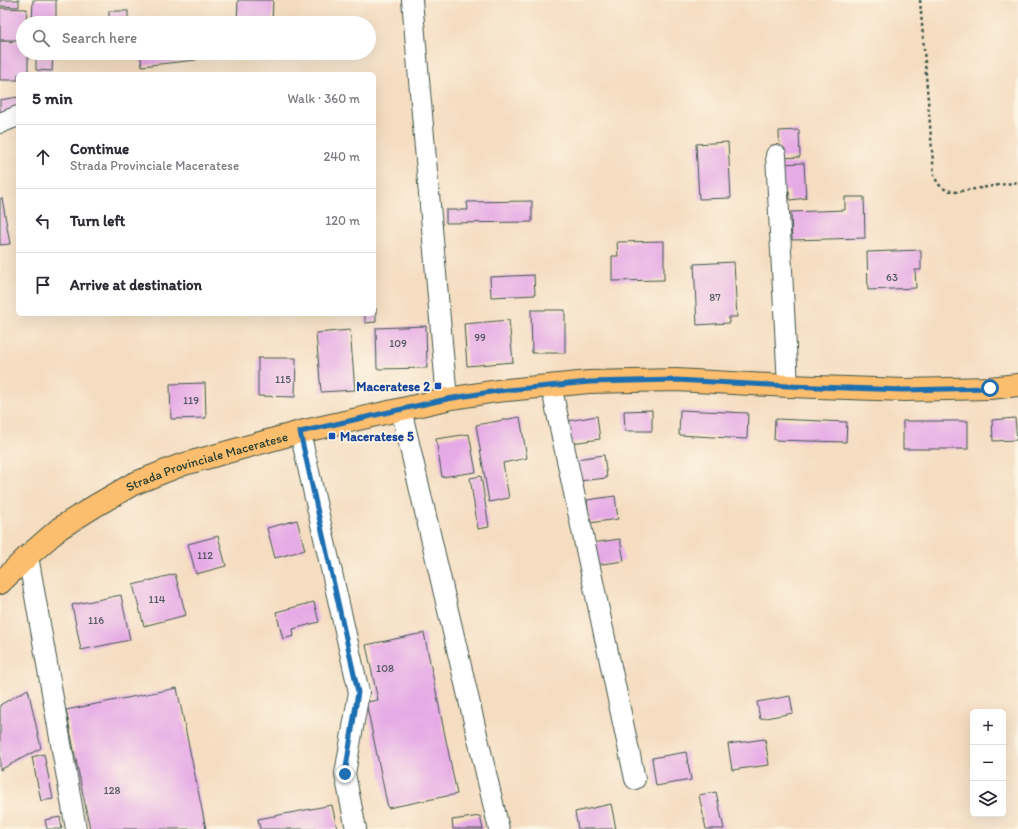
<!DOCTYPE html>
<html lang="en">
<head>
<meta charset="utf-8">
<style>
	body { margin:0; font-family:Itim,sans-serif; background:#f7f7f7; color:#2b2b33 }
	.controls { position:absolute; right:12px; bottom:12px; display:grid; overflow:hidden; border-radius:6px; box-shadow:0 4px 16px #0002 }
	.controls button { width:36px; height:36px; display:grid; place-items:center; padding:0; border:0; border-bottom:1px solid #e1e1e2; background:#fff; color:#2b2b33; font:20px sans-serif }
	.stop { position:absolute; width:12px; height:12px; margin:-9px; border:3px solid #1f6fb2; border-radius:50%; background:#fff }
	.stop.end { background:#1f6fb2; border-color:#fff; box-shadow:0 1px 4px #0008 }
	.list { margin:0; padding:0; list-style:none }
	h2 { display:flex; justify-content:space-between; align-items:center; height:52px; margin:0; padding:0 16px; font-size:17px }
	h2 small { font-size:13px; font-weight:400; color:#7c7c81 }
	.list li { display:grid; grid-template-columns:26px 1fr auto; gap:12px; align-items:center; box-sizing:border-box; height:64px; padding:0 16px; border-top:1px solid #e1e1e2 }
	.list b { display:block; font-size:15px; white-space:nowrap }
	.list p { margin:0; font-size:13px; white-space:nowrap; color:#7c7c81 }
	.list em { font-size:13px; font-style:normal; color:#7c7c81 }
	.icon { flex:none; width:22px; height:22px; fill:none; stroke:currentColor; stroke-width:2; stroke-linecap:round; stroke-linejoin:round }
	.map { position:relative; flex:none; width:1018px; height:829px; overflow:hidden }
	.search { position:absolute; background:#fff; box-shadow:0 4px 16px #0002; left:16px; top:16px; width:360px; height:44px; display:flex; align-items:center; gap:10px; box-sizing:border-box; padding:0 14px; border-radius:22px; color:#7c7c81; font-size:15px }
	.panel { position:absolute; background:#fff; box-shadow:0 4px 16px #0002; left:16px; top:72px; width:360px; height:244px; border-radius:6px }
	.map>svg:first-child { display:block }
	.building { fill:#e6aae6 }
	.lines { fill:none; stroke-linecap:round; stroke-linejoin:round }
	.minor-casing { stroke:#3f5549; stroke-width:22 }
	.major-casing { stroke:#3f5549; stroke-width:24 }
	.path { stroke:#3f5549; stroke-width:2.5; stroke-dasharray:3 3; stroke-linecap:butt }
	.minor { stroke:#fff; stroke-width:20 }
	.major { stroke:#fbbd6e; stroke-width:22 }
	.route { stroke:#1f6fb2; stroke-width:5 }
	.transit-dot { fill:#1a4fb4; stroke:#fcf5e5; stroke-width:1.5 }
	.labels { text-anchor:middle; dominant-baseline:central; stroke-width:3.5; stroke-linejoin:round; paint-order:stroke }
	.number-label { font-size:11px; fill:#515860 }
	.transit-label { font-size:13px; font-weight:bold; fill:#164399; stroke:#fcf5e5; text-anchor:end }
	.street-label { font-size:13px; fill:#1f3d34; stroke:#fcf5e5 }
</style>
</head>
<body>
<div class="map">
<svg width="1018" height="829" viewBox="0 0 1018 829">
	<rect width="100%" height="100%" fill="#fcf5e5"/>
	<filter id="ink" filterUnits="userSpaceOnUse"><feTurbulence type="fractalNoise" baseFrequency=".025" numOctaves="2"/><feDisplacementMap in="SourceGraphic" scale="8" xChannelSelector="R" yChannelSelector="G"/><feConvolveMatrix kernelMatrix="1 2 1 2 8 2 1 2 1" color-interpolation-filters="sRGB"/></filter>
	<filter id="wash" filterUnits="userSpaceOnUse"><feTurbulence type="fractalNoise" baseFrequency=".012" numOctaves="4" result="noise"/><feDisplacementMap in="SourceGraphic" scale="16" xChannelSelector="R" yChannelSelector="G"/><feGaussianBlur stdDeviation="0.9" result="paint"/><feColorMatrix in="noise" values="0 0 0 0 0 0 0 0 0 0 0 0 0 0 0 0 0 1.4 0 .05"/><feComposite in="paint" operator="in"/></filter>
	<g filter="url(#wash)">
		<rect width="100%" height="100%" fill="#f5ddc1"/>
		<g id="blocks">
			<g class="building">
				<polygon points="0,0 19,0 19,7 0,6"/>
				<polygon points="33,0 56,0 56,23 32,23"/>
				<polygon points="238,0 273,0 272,23 237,23"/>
				<polygon points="0,8 27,9 26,23 23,23 23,40 0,40"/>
				<rect x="109" y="11" width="19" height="12"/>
				<polygon points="0,41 23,42 23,53 28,53 28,74 18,74 18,80 0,80"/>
				<polygon points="36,53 53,53 52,71 36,70"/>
				<polygon points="140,53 196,53 196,60 142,66"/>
				<polygon points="18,97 18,111 0,115 0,100"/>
				<polygon points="799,130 800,157 780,158 779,131"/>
				<polygon points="728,142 731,198 699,199 696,144"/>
				<polygon points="804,163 806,198 790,200 789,191 780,191 780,164"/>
				<polygon points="845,197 864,197 865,238 792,240 791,212 845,210"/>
				<polygon points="2,198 10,244 0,245 0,199"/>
				<polygon points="532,201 532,222 446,223 446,210 468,210 467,202"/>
				<polygon points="664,241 664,280 612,281 612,256 618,256 617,242"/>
				<polygon points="921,250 921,270 915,270 916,288 868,290 867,252"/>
				<polygon points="734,262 737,317 729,317 729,323 697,325 694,264"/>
				<polygon points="534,275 535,295 491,297 490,277"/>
				<polygon points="374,308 376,308 376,322 365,323 365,314 374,314"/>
				<polygon points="531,310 565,310 565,353 532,353"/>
				<polygon points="509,320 513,362 467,366 464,324"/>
				<polygon points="426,326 427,368 377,369 376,328"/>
				<polygon points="350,330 355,390 321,392 316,333"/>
				<polygon points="258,358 296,358 295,397 258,396"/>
				<polygon points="205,383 206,418 171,419 170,384"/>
				<polygon points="652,410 652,431 625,431 624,411"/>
				<polygon points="680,410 748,413 747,439 679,435"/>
				<polygon points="597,416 600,439 572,443 568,421"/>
				<polygon points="520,417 527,458 503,463 509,498 489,502 476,425"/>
				<polygon points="1015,418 1017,440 993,441 992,420"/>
				<polygon points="775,419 847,422 846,442 774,440"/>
				<rect x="903" y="421" width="65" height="28"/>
				<polygon points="469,434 476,472 442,477 436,439"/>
				<polygon points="604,455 607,478 579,481 576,459"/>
				<polygon points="481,476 489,527 478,529 470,478"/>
				<polygon points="615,496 618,519 590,523 587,500"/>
				<polygon points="297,520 305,550 275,558 267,528"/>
				<polygon points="218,536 226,566 196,574 188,544"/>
				<polygon points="620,539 624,561 595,565 592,543"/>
				<polygon points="175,574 186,615 144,626 133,585"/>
				<polygon points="121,595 130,640 81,650 72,605"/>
				<polygon points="314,602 319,622 293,629 294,636 283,639 276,612"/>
				<polygon points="424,633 457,794 388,808 366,702 378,700 366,645"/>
				<polygon points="177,688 206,829 90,829 66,710"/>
				<polygon points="28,689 41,748 0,770 0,705"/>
				<polygon points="790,696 793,713 760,719 757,702"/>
				<polygon points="765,739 769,765 732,770 728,744"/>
				<polygon points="686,752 691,780 656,786 652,758"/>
				<polygon points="44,754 53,799 41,801 32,757"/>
				<polygon points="716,792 724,829 706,829 699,795"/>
				<polygon points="611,804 616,829 578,829 575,812"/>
				<polygon points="332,805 337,829 260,829 258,819"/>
				<polygon points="480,816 483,829 453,829 452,820"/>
				<polygon points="60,817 62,829 47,829 45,820"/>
			</g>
		</g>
	</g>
	<g filter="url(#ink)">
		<use href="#blocks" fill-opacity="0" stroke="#3f5549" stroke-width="1"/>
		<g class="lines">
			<defs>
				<g id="minor">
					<polyline points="412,0 447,399"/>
					<polyline points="0,123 18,116"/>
					<polyline points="776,155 788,386"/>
					<polyline points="551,385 635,779"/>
					<polyline points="401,409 499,829"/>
					<polyline points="300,432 359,692 345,774 356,829"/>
					<polyline points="28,556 76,829"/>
				</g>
				<g id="major">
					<path id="s1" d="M0 583 28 556 60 528 95 506 133 484 181 465 242 448 300 432 447 399 497 391 589 382 676 380 788 386 905 390 990 388 1018 385"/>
				</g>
			</defs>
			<use href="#minor" class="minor-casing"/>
			<use href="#major" class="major-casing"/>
			<polyline class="path" points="920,0 934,175 938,184 946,190 956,192 1018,182"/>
			<use href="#minor" class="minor"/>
			<use href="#major" class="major"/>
		</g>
	</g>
	<g class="lines" filter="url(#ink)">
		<polyline class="route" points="345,774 358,692 300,432 447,399 497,391 589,382 676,380 788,386 904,390 990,388"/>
	</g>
	<g class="transit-dot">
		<rect x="434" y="382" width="8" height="8" rx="2"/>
		<rect x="328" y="432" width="8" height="8" rx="2"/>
	</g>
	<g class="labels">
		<g class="number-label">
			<text x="892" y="277">63</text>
			<text x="715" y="297">87</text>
			<text x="480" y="337">99</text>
			<text x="398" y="343">109</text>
			<text x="283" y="379">115</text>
			<text x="191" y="400">119</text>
			<text x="205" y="555">112</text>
			<text x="157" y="599">114</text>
			<text x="96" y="620">116</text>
			<text x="385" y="668">108</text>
			<text x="112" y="790">128</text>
		</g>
		<g class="transit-label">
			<text x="430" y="386">Maceratese 2</text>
			<text x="340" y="436" text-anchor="start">Maceratese 5</text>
		</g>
		<g class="street-label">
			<text stroke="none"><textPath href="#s1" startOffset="244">Strada Provinciale Maceratese</textPath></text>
		</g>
	</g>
</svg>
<div class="controls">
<button>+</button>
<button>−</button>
<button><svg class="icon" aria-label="layers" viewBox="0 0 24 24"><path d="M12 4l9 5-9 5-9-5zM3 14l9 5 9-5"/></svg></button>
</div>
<div class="stop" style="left:990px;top:388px"></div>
<div class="stop end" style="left:345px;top:774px"></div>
<div class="search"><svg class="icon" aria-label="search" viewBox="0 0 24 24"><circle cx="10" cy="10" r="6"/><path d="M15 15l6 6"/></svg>Search here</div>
<section class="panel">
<h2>5 min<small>Walk · 360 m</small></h2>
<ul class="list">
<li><svg class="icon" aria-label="ahead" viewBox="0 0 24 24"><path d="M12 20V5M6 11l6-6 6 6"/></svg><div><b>Continue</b><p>Strada Provinciale Maceratese</p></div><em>240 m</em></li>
<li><svg class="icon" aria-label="left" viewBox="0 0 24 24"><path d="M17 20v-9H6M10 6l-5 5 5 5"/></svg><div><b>Turn left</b></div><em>120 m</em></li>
<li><svg class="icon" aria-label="arrive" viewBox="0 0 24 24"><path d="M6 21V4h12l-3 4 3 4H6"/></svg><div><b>Arrive at destination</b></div></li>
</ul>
</section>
</div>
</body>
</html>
